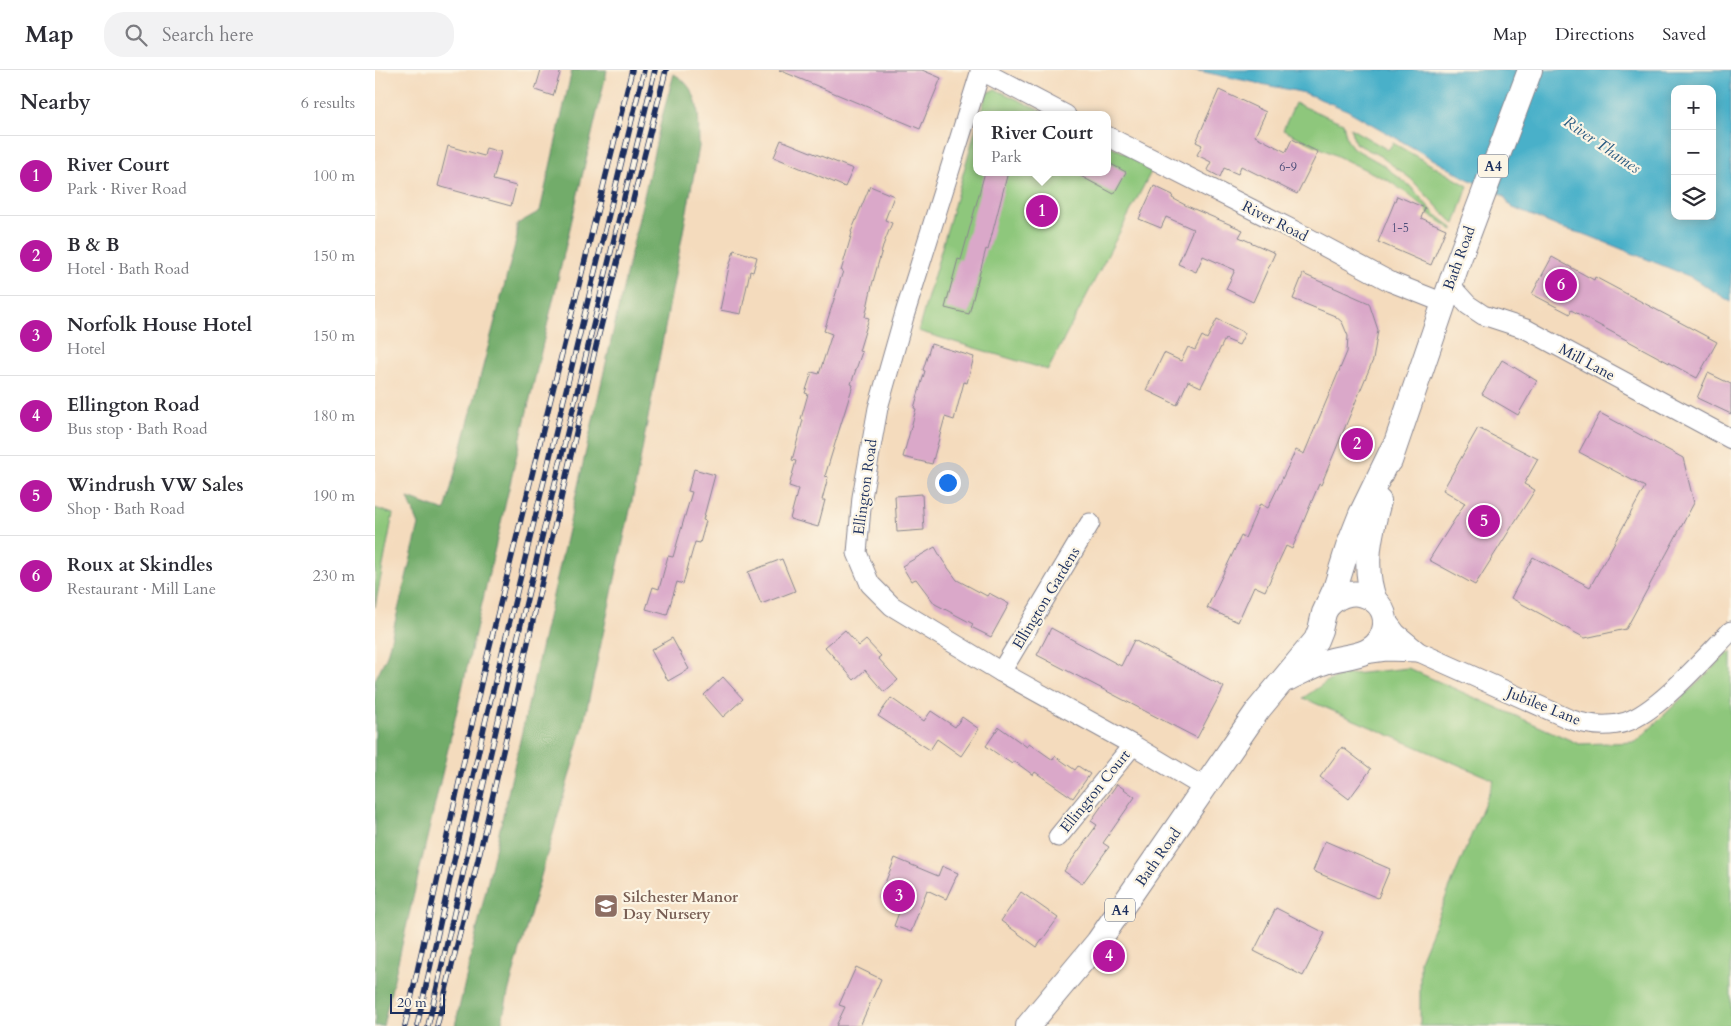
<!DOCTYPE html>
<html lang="en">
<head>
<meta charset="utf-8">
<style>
	body { margin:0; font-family:Cardo,serif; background:#f2f2f3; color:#2b2b33 }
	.controls { position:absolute; right:15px; top:15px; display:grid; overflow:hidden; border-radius:10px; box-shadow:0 2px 12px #0003 }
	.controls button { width:45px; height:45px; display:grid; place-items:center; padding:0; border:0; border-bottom:1px solid #e1e1e2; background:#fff; color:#2b2b33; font:25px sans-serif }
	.scale { position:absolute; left:15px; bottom:12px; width:55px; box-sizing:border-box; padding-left:5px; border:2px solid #1b2f5e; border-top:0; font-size:14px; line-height:18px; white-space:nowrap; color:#1b2f5e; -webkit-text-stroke:4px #fcf5e5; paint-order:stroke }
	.you { position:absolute; left:572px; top:412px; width:18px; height:18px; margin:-12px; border:4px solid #fff; border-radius:50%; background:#1a73e8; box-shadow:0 0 0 8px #1a73e833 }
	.badge { display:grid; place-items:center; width:32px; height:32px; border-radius:50%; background:#b5179e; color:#fff; font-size:16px; font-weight:700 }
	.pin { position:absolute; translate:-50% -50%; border:2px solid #fff; box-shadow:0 1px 5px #0006 }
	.popup { position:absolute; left:598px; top:41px; width:138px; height:65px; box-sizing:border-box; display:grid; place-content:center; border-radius:10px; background:#fff; filter:drop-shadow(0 1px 4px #0005); font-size:16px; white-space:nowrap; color:#7c7c81 }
	.popup b { font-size:19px; color:#2b2b33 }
	.popup::after { content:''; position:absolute; left:50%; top:100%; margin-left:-10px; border:10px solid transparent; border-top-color:#fff }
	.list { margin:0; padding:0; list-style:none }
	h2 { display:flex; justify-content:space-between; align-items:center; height:65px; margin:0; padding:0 20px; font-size:21px }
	h2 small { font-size:16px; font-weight:400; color:#7c7c81 }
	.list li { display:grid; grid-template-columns:32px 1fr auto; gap:15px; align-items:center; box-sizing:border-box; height:80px; padding:0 20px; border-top:1px solid #e1e1e2 }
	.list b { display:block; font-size:19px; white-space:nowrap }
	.list p { margin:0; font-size:16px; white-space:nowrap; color:#7c7c81 }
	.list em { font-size:16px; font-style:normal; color:#7c7c81 }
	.icon { flex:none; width:28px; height:28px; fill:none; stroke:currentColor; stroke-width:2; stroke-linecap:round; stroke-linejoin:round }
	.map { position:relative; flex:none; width:1356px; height:956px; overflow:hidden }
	header { display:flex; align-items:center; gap:30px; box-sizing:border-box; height:70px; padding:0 25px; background:#fff; border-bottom:1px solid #e1e1e2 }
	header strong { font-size:24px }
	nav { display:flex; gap:28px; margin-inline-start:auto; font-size:18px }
	.search { width:350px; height:45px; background:#f2f2f3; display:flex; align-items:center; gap:12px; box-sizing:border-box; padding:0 18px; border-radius:20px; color:#7c7c81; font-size:19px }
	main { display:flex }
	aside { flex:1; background:#fff }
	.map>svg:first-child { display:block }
	.green { fill:#8ec77b; stroke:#547b6c }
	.forest { fill:#72ac6b; stroke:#466e64 }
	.water { fill:#4ab0c9; stroke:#327094; fill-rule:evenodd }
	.building { fill:#daa8c9 }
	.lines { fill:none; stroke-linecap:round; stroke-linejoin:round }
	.minor-casing { stroke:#88858e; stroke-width:21 }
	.major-casing { stroke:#88858e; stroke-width:26 }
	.minor { stroke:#fff; stroke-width:19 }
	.major { stroke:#fff; stroke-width:24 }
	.rail-casing { stroke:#1b2f5e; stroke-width:5.5 }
	.rail { stroke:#fcf5e5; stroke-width:4; stroke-dasharray:11; stroke-linecap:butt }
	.labels { text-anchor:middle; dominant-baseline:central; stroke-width:4.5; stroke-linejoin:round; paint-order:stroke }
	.number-label { font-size:12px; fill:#4b4d79 }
	.shield { fill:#fcf5e5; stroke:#5e6a86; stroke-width:1 }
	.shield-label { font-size:14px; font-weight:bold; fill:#1b2f5e }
	.street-label { font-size:15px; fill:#1b2f5e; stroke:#fcf5e5 }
	.education-label { font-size:15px; font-weight:bold; fill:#785e54; stroke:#fcf5e5; text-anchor:start }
	.water-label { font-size:16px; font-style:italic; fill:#2b5c83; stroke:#fcf5e5 }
</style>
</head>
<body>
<header>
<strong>Map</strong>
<div class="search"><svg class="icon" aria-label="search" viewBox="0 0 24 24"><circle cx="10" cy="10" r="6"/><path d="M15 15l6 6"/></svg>Search here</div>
<nav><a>Map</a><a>Directions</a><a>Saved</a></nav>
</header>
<main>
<aside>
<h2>Nearby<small>6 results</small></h2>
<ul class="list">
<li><span class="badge">1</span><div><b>River Court</b><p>Park · River Road</p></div><em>100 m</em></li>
<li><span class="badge">2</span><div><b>B &amp; B</b><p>Hotel · Bath Road</p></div><em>150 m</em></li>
<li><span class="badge">3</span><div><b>Norfolk House Hotel</b><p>Hotel</p></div><em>150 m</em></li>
<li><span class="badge">4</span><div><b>Ellington Road</b><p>Bus stop · Bath Road</p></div><em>180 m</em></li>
<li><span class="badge">5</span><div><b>Windrush VW Sales</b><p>Shop · Bath Road</p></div><em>190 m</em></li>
<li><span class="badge">6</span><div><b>Roux at Skindles</b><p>Restaurant · Mill Lane</p></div><em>230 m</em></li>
</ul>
</aside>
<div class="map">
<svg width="1356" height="956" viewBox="0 0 1356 956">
	<rect width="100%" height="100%" fill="#fcf5e5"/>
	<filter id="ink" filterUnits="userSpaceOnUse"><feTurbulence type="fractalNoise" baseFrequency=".02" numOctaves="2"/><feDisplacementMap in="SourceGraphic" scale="10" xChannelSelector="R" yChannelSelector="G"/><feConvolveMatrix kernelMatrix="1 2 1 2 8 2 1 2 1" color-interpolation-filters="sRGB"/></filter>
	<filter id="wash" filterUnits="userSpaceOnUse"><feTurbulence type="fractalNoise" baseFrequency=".0096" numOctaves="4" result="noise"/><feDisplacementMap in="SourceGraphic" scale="20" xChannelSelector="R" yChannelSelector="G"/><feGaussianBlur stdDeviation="1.12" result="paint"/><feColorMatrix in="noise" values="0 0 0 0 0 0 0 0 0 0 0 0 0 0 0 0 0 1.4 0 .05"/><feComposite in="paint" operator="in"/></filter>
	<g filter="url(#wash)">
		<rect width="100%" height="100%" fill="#f4dbbd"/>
		<g class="green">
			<polygon points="620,19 676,45 605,45 612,23"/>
			<polygon points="920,33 968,53 972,70 978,78 1005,93 1035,116 1061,145 1078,158 1078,160 1054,144 1050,138 1034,125 1014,111 908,60"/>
			<polygon points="602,55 602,102 732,102 732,74 778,98 673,300 543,261"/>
			<polygon points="975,58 1013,80 1018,73 1093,116 1080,154 1075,150 1036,109 1005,86 980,73"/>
			<polygon points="0,438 18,444 0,537"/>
			<polygon points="1356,581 1356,956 1045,956 1045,890 1119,710 928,628 951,612 969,605 1033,598 1204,674 1261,672"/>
		</g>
		<g class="forest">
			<polygon points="197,0 232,0 8,956 0,956 0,610 12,585 44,455 33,428 70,441 142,167 142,154 165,141"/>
			<path d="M299 4C328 21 323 49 324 77L260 417 207 661 134 919 126 956H80L287 47Z"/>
		</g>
		<path class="water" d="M819 0H1356V232L1316 207 1212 165 1186 158 1136 137 1129 126 1091 108 972 40 930 23ZM1300 19H1337V146H1300Z"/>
		<g id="blocks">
			<g class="building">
				<polygon points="166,0 186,0 178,26 160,20"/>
				<polygon points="404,0 547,0 566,8 545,59"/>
				<polygon points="844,20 891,42 880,66 911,82 917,69 943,82 922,124 866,96 863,104 849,98 845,107 832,100 836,92 822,85 827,75 821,72"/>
				<polygon points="406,70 478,99 470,117 399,87"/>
				<polygon points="73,76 109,86 111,78 126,82 118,110 141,116 136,136 63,116"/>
				<polygon points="732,92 751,102 739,124 698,102 732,102"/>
				<polygon points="610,102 633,102 613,180 611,179 594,244 570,238 583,189 586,190"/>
				<polygon points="495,116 519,126 510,150 517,153 509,173 497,215 490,247 494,248 484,281 487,282 476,314 478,315 450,406 453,407 447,430 450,430 443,457 415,449 423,419 414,416 421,391 417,390 428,350 426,349 433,324 430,323 437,302 444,304 457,264 449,261 468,201 466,201 477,163 476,162"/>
				<polygon points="779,116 798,125 797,128 812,136 868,160 864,167 900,183 878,232 851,219 860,200 828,186 821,202 803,194 818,159 791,147 786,158 764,149"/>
				<polygon points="1022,126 1050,138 1046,148 1071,159 1056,195 1003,172"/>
				<polygon points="359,180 382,187 378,202 375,201 366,244 345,240 354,197"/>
				<polygon points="1177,187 1219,210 1220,207 1342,272 1322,308 1196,240 1195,244 1157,224"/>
				<polygon points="928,204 994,233 1003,260 998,290 953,398 946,415 944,414 917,479 911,476 890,521 879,516 863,552 832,538 866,466 870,468 885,434 893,438 921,380 929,384 972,282 973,266 967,252 960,246 918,229"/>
				<polygon points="842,249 870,263 864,275 850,269 826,317 813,311 802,335 771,320 789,283 806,291 813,277 820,280 827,266 832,269"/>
				<polygon points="556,274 599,287 592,313 589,312 579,350 570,347 557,394 528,387 541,339 539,338 550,301 548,300"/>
				<polygon points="1127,290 1162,311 1143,345 1107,324"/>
				<polygon points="1333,303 1356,314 1356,344 1322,328"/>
				<polygon points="1225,343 1308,388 1319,433 1251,559 1210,568 1136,528 1158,487 1215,517 1270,417 1204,382"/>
				<polygon points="1103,358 1163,389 1149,414 1160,420 1100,515 1054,490 1090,433 1068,420"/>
				<polygon points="319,399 340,405 328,450 331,451 325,473 320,472 308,514 302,512 292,545 271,539 278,517 284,519 293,486 298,487 317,422 313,421"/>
				<polygon points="547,424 549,460 522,462 520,426"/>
				<polygon points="560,477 568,491 582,510 612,526 614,523 634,534 616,567 596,557 598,554 560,534 541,509 536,511 527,496"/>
				<polygon points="407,489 420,521 386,534 373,502"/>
				<polygon points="676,558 746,596 759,570 849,617 822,668 662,585"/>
				<polygon points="470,560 484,576 491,570 506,586 503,588 523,610 509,622 490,600 479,610 450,577"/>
				<polygon points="297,568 314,599 293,611 276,580"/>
				<polygon points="348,607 368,629 348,647 329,625"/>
				<polygon points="516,628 549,651 556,641 580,657 587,647 604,659 586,686 562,669 555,680 503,646"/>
				<polygon points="624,657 652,677 654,673 678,690 680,686 700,700 703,696 715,704 698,728 660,702 658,705 639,691 637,694 611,676"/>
				<polygon points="967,677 996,699 974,729 945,707"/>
				<polygon points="742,714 760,727 728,773 734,777 707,814 689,801 722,755 716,751"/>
				<polygon points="950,771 1015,799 1003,828 938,801"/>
				<polygon points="520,788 563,806 567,796 583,803 571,829 552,820 536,862 519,856 526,837 504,828"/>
				<polygon points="646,822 683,848 662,877 626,851"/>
				<polygon points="901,838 950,863 928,906 879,881"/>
				<polygon points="481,897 506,909 485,956 461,956 470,937 464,935"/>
			</g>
		</g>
	</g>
	<g filter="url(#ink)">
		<use href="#blocks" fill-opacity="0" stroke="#88858e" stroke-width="1"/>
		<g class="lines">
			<defs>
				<g id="minor">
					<polyline points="605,0 691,45"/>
					<polyline points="606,0 530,243 503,338 487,427 482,483 495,514 517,536 626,602 758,675 830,718"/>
					<polyline points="732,66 928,165 1016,212 1069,233"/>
					<polyline points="1075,212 1082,223 1093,235 1108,245 1151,259 1356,369"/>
					<path d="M1009 547 1021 563 1044 582 1194 649C1212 655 1232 658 1251 652 1284 641 1330 587 1356 561"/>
					<polyline points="989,584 1011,581 1044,582"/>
					<polyline points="626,602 715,453"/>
					<polyline points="683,767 758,675"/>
				</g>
				<g id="major">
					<polyline points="1015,391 1083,192 1155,0"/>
					<path d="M1000 531C987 498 995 464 1004 431"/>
					<path d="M912 609C925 603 937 596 950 592 970 585 997 588 1007 566 1022 533 979 507 953 536"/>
					<polyline points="653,956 723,872 883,640 941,570 945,560 949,543 960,519 973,477 986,444 1018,378"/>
				</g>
			</defs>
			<use href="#minor" class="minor-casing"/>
			<use href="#major" class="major-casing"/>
			<use href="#minor" class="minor"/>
			<use href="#major" class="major"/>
			<defs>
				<g id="rail">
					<polyline points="30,956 111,591 257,0"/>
					<polyline points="42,956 110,653 269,0"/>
					<polyline points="53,956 135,599 280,0"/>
					<polyline points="62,956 103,790 221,276 291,0"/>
				</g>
			</defs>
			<use href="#rail" class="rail-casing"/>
			<use href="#rail" class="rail"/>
		</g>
	</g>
	<defs>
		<symbol id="school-square" viewBox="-11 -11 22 22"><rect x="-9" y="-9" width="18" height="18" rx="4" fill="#8d6e63" stroke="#fcf5e5"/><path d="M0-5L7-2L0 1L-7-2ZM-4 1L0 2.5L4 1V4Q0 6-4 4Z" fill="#fff"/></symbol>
	</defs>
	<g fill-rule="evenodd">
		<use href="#school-square" x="217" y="822" width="28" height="28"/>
	</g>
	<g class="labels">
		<g class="number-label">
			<text x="913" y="97">6-9</text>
			<text x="1025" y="158">1-5</text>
		</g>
		<g class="shield">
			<rect x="1103" y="84.5" width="30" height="23" rx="4"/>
			<rect x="730" y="828.5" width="30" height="23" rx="4"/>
		</g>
		<g class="shield-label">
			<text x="1118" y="96">A4</text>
			<text x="745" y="840">A4</text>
		</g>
		<g class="street-label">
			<text transform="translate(900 151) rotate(27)">River Road</text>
			<text transform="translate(1084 188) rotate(-70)">Bath Road</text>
			<text transform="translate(1212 292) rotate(28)">Mill Lane</text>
			<text transform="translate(490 417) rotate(-82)">Ellington Road</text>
			<text transform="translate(671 528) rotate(-59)">Ellington Gardens</text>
			<text transform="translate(1169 636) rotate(22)">Jubilee Lane</text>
			<text transform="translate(720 721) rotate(-51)">Ellington Court</text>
			<text transform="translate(783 787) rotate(-55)">Bath Road</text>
		</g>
		<g class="education-label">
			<text x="248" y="827">Silchester Manor<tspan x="248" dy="17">Day Nursery</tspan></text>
		</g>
		<g class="water-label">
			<text transform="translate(1227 75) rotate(34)">River Thames</text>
		</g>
	</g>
</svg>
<div class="controls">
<button>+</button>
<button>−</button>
<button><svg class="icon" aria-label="layers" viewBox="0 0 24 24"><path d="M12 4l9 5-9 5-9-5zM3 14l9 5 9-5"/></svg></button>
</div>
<div class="scale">20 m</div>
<div class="you"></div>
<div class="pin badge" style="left:667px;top:141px">1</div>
<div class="popup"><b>River Court</b>Park</div>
<div class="pin badge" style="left:982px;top:374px">2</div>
<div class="pin badge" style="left:524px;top:826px">3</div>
<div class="pin badge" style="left:734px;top:886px">4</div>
<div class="pin badge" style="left:1109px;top:451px">5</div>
<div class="pin badge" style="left:1186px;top:215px">6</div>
</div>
</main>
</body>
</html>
